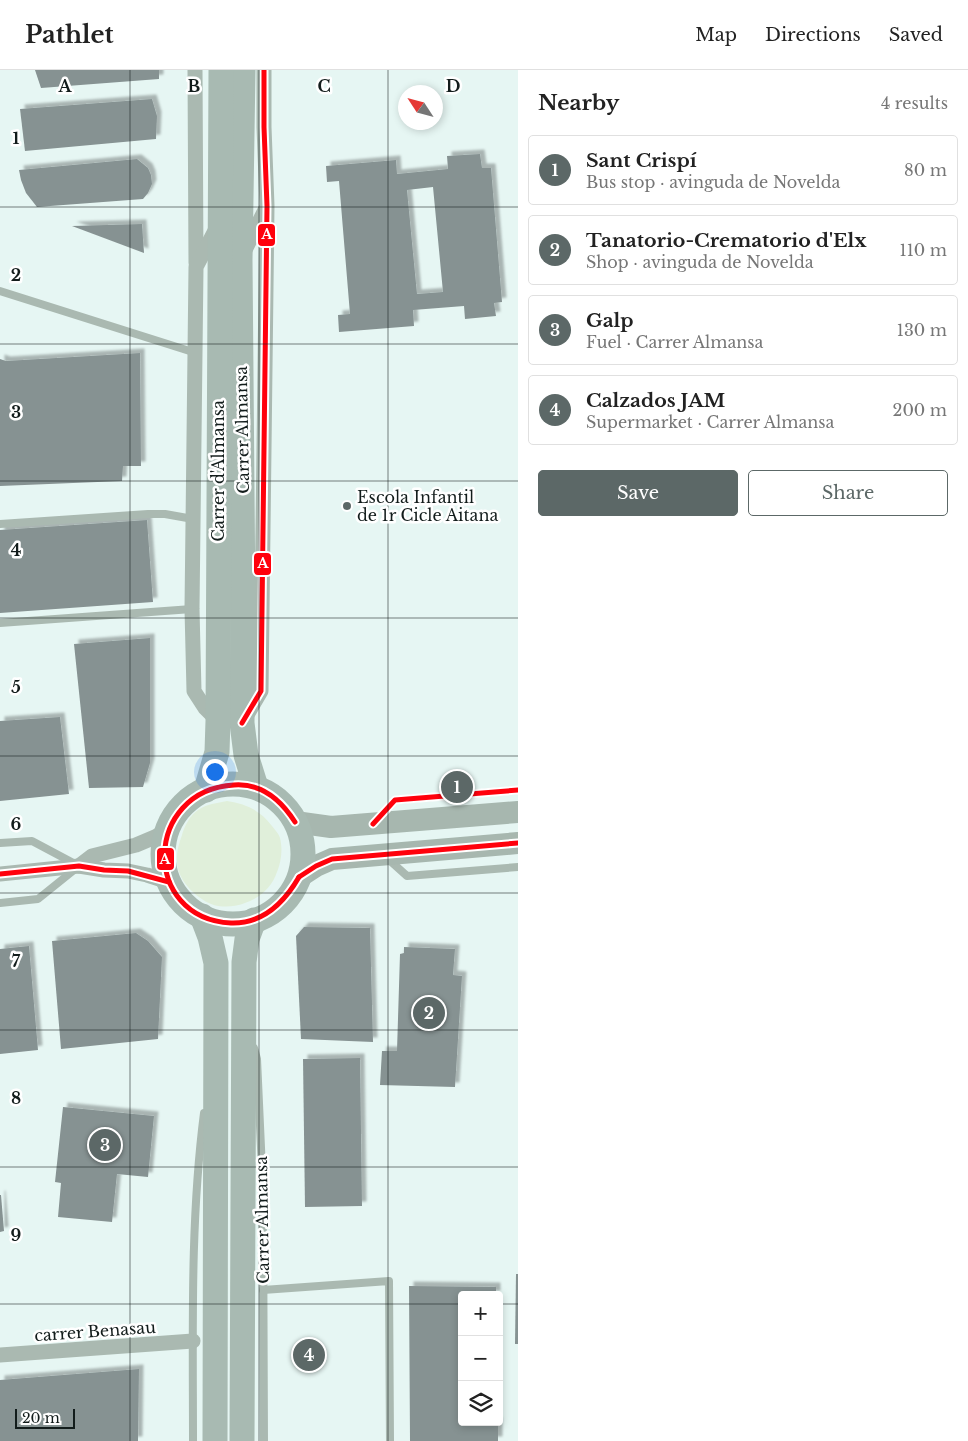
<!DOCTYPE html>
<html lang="en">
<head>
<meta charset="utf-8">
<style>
	body { margin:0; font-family:"Libre Baskerville",serif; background:#f6f6f6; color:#222 }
	.controls { position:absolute; right:15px; bottom:15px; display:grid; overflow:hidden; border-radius:5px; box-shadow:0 2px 8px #0003 }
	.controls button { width:45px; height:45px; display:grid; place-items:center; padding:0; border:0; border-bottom:1px solid #e0e0e0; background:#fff; color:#222; font:25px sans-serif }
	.compass { position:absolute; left:398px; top:15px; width:45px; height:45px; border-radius:50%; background:#fff; box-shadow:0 2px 8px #0003; rotate:306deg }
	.scale { position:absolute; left:15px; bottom:12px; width:60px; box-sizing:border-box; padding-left:5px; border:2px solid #121c1b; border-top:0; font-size:14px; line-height:18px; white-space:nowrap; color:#121c1b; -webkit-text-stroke:4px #fff; paint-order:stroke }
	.you { position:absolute; left:214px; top:701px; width:18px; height:18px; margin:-12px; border:4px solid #fff; border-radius:50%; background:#1a73e8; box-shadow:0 0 0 8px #1a73e833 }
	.badge { display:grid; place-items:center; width:32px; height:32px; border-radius:50%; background:#5c6867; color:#fff; font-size:16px; font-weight:700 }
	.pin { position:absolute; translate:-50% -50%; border:2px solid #fff; box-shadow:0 1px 5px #0006 }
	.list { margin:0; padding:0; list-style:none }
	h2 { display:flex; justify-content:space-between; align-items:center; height:65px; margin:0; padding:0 20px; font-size:21px }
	h2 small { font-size:16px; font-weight:400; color:#767676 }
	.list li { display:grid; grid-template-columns:32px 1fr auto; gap:15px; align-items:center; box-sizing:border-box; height:70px; margin:0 10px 10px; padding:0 10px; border:1px solid #e0e0e0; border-radius:5px }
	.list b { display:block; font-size:19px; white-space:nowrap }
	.list p { margin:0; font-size:16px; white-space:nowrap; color:#767676 }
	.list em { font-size:16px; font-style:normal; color:#767676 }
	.actions { display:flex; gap:10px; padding:15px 20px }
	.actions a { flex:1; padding:11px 0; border:1px solid #5c6867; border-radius:5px; text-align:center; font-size:18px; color:#5c6867 }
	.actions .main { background:#5c6867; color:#fff }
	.icon { flex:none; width:28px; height:28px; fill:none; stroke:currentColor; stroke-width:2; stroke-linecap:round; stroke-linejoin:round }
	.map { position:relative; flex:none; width:518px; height:1371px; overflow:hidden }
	header { display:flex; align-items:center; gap:30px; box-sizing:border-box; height:70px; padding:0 25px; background:#fff; border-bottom:1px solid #e0e0e0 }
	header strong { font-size:24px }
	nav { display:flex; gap:28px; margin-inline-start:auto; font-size:18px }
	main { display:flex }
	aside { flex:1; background:#fff }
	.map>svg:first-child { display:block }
	.green { fill:#e0efda }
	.building { fill:#869292; fill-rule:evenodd; filter:url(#shadow) }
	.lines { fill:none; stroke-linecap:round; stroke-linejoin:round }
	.lane { stroke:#aab9b1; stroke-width:8 }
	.street { stroke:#aab9b1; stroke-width:15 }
	.secondary { stroke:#a7b7af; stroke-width:22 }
	.primary { stroke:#a8bab2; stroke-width:25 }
	.bus-1-casing { stroke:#fff; stroke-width:9 }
	.bus-1 { stroke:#ff010c; stroke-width:5 }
	.grid { fill:none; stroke:#121c1b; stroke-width:1; stroke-opacity:0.55 }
	.poi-dot { fill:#5c6867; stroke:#fff; stroke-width:2 }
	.labels { text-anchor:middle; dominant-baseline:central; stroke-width:5; stroke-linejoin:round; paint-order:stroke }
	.street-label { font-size:16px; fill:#121c1b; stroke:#fff }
	.poi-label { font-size:16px; fill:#121c1b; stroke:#fff; text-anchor:start }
	.grid-label { font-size:16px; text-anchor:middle; font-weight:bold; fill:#121c1b; stroke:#fff; stroke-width:5; stroke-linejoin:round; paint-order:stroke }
	.line-badge { stroke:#fff; stroke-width:2 }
	.badge-label { font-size:14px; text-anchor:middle; font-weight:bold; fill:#fff }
</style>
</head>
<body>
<header>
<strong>Pathlet</strong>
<nav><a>Map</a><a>Directions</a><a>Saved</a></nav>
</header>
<main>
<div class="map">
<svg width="518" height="1371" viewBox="0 0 518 1371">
	<defs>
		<filter id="shadow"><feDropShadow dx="4.5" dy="-4.5" stdDeviation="1" flood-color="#0004"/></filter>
	</defs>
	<rect width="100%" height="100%" fill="#e6f6f3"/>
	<path class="green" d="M227 731C246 734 260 740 272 756 275 760 279 764 280 768 283 780 281 792 277 802 272 817 260 828 245 833 236 837 221 838 211 834 197 828 182 814 178 799 175 787 178 776 182 765 184 757 190 745 198 740 207 734 217 733 227 731Z"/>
	<g class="building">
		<polygon points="35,0 159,0 159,9 41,18"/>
		<polygon points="152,29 157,46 156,69 25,81 20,39"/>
		<path d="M480 84 482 98H491L502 232 494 233 496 246 465 249 464 236 413 240 414 256 339 262 338 245 350 244 339 111 327 112 326 96 396 90 397 104 448 99 447 86ZM433 117 443 222 417 224 407 120Z"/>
		<polygon points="137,89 148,98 151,105 152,114 148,123 143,129 37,137 26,123 21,110 19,100"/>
		<polygon points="142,154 144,183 72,156"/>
		<polygon points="140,283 141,396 123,396 122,411 0,416 0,289 6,291"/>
		<polygon points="147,450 153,532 0,543 0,460"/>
		<polygon points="150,568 150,693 143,717 89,718 74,574"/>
		<polygon points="60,647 69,724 0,731 0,651"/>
		<polygon points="304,857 370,858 373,972 301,969 296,866"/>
		<polygon points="136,863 148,871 162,887 158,969 61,979 52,871"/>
		<polygon points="29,876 38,980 0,984 0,879"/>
		<polygon points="404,877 455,879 453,905 462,906 455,1017 380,1015 382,981 397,981 400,884 404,883"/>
		<polygon points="360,988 362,1136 305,1137 303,989"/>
		<polygon points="63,1037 154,1046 148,1107 117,1104 112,1152 58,1147 61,1113 55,1112"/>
		<polygon points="0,1125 1,1125 4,1161 0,1162"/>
		<polygon points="516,1204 518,1204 518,1274 515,1274"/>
		<polygon points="409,1216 496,1217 496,1225 462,1225 462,1352 498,1352 498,1371 410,1371"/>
		<polygon points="139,1299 138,1371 0,1371 0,1310"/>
	</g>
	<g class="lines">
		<g class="lane">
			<polyline points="0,221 196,283"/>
			<polyline points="0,454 148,444 165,444 193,449"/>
			<polyline points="0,553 192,539"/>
			<polyline points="379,748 395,730 518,720"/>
			<polyline points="0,773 32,771 79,796 38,829 0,833"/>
			<polyline points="387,788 407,806 518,797"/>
			<polyline points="254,978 257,989 263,1122 264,1371"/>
			<polyline points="263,1220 389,1211 390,1371"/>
			<path d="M193 1371C193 1262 190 1152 204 1043"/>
		</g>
		<g class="street">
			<polyline points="195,0 196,193"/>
			<polyline points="217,157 196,197 192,539 194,621 205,638 218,651"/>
			<polyline points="244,182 265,140"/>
			<polyline points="244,650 261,621 267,136 264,57 264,0"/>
			<polyline points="79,796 92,786 136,775 155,767 169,759"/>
			<polyline points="0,804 79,796 104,800 128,801 147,805 169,812"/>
			<polyline points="0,1285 193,1271"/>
		</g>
		<g class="secondary">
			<polyline points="295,752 331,757 518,742"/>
			<polyline points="299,807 316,796 332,789 518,773"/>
		</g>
		<g class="primary">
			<polyline points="243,0 240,190 243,535 242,653 246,685 256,717"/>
			<circle cx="233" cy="784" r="70"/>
			<polyline points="206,720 217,682 218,651 221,0"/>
			<polyline points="202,846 210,867 216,893 215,1371"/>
			<polyline points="242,1371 244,892 247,869 254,850"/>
		</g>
		<defs>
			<g id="bus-1">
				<polyline points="242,653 261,621 267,136 264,57 264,0"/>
				<path d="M295 752C281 730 261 713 234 715 144 720 140 848 231 853 263 854 284 833 299 807"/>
				<polyline points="373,754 395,730 518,720"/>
				<polyline points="0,804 79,796 104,800 128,801 169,812"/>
				<polyline points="299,807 316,796 332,789 518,773"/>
			</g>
		</defs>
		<use href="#bus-1" class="bus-1-casing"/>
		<use href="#bus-1" class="bus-1"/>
	</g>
	<path class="grid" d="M130 0V1371M259 0V1371M388 0V1371M0 137H518M0 274H518M0 411H518M0 548H518M0 686H518M0 823H518M0 960H518M0 1097H518M0 1234H462M499 1234H518"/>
	<circle class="poi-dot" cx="347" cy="436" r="5"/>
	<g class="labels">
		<g class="street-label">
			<text transform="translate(242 360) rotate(-91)">Carrer Almansa</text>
			<text transform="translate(218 401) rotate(-90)">Carrer d'Almansa</text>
			<text transform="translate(262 1150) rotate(-91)">Carrer Almansa</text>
			<text transform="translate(95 1261) rotate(-4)">carrer Benasau</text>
		</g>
		<g class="poi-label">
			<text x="357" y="427">Escola Infantil<tspan x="357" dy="18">de 1r Cicle Aitana</tspan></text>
		</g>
	</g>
	<g class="grid-label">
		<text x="65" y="22">A</text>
		<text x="194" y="22">B</text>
		<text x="324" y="22">C</text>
		<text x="453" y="22">D</text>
		<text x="16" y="74">1</text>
		<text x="16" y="211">2</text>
		<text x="16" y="348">3</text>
		<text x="16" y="486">4</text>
		<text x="16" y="623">5</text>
		<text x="16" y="760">6</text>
		<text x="16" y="897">7</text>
		<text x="16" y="1034">8</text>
		<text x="16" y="1171">9</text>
	</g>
	<g class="line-badge">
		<rect x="257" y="153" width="19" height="24" rx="5" fill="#ff010c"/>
		<rect x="253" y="482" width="19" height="24" rx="5" fill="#ff010c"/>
		<rect x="156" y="777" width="19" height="24" rx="5" fill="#ff010c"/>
	</g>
	<g class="badge-label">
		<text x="267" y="169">A</text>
		<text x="263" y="498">A</text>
		<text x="165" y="794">A</text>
	</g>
</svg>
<div class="controls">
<button>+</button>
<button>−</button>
<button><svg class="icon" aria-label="layers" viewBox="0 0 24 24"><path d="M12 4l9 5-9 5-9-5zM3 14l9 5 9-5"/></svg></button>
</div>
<svg class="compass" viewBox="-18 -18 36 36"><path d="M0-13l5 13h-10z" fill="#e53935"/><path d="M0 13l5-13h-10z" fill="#767676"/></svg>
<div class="scale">20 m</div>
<div class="you"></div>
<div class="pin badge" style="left:457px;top:717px">1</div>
<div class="pin badge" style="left:429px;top:943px">2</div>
<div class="pin badge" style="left:105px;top:1075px">3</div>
<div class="pin badge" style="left:309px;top:1285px">4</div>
</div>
<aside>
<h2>Nearby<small>4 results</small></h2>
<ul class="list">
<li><span class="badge">1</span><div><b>Sant Crispí</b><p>Bus stop · avinguda de Novelda</p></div><em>80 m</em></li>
<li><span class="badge">2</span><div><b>Tanatorio-Crematorio d'Elx</b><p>Shop · avinguda de Novelda</p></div><em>110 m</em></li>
<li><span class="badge">3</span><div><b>Galp</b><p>Fuel · Carrer Almansa</p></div><em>130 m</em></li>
<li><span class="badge">4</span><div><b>Calzados JAM</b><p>Supermarket · Carrer Almansa</p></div><em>200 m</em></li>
</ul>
<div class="actions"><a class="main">Save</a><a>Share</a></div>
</aside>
</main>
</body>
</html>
